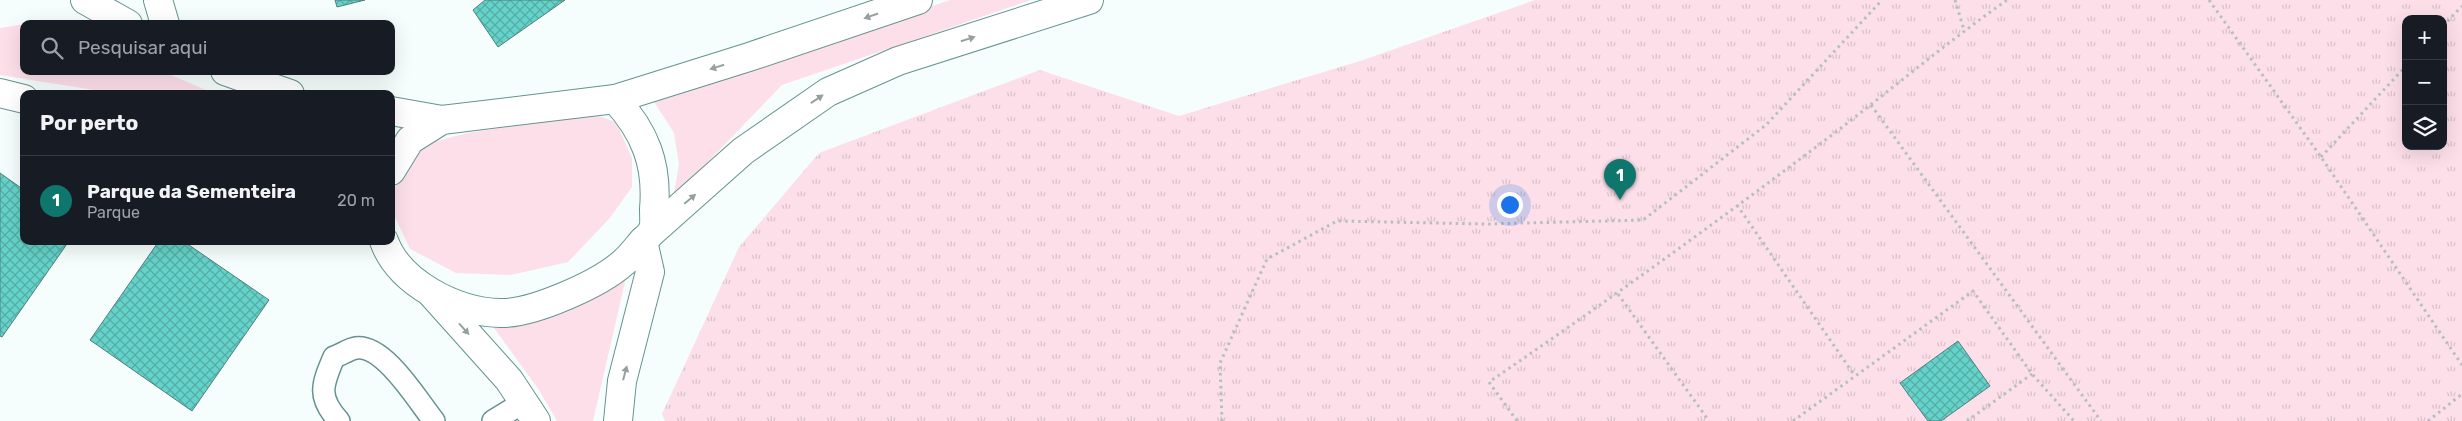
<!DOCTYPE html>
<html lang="pt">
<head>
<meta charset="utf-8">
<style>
	body { margin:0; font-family:Rubik,sans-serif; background:#242831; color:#f1f3f6 }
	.controls { position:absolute; right:15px; top:15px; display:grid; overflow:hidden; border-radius:10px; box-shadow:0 5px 20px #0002 }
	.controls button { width:45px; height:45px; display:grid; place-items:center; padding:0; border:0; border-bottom:1px solid #363941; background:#171b24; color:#f1f3f6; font:25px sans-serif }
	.you { position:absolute; left:1509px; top:204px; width:18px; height:18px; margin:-12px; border:4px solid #fff; border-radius:50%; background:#1a73e8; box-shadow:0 0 0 8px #1a73e833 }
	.badge { display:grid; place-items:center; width:32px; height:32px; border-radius:50%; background:#0f766e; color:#fff; font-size:16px; font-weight:700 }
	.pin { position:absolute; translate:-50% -41px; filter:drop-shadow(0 1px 2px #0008) }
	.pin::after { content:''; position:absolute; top:26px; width:18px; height:15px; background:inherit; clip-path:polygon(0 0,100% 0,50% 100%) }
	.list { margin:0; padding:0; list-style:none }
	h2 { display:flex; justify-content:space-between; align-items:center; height:65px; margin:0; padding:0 20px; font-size:21px }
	h2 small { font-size:16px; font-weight:400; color:#9ea1a6 }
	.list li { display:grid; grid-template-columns:32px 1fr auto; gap:15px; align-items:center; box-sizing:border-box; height:90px; padding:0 20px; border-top:1px solid #363941 }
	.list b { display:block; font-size:19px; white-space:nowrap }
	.list p { margin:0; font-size:16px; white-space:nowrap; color:#9ea1a6 }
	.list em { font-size:16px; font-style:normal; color:#9ea1a6 }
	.icon { flex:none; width:28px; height:28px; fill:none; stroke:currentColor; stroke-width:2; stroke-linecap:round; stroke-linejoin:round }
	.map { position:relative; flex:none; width:2462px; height:421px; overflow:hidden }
	.search { position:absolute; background:#171b24; box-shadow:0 5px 20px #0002; left:20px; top:20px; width:375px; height:55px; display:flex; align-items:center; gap:12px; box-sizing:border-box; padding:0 18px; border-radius:10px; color:#9ea1a6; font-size:19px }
	.panel { position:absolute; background:#171b24; box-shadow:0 5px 20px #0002; left:20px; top:90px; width:375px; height:155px; border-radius:10px }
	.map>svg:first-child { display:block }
	.green { fill:#fddfe9 }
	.park { fill:url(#park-tufts); fill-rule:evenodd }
	.building { fill:url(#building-cross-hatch); stroke:#527e7a }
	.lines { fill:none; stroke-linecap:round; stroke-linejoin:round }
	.service-casing { stroke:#66938f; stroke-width:24 }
	.minor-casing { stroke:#66938f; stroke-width:30 }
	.tertiary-casing { stroke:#66938f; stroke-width:30 }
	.secondary-casing { stroke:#66938f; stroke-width:30 }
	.path { stroke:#b4c0bf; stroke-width:3; stroke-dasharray:2.5 4; stroke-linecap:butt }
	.service { stroke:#fff; stroke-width:21 }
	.minor { stroke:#fff; stroke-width:28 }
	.tertiary { stroke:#fff; stroke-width:28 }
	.secondary { stroke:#fff; stroke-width:28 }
	.oneway { fill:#96a09f }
</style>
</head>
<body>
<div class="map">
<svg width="2462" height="421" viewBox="0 0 2462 421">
	<defs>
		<pattern id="park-tufts" width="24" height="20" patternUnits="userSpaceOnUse" patternTransform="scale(1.25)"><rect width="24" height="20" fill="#fddfe9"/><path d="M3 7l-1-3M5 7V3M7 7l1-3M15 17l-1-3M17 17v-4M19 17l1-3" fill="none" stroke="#d9c1c9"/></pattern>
		<pattern id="building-cross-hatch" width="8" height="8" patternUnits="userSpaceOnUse" patternTransform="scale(1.25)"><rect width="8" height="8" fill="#65d3ca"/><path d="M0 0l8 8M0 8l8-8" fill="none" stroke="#54ada5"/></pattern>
	</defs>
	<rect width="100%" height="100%" fill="#f5fefd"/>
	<g class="green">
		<polygon points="950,0 1031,0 782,85 673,198 679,165 674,133 653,100"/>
		<polygon points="19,25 24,25 24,71 162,71 215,94 119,94 0,75 0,28"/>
		<polygon points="593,114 616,122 632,158 632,187 609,219 568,262 511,275 456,273 410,249 394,215 394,192 401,169 425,144 468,133"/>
		<path d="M628 269 593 421H557L539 390 489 321C511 320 534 321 555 316 582 309 606 285 628 269Z"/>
	</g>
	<path class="park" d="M1535 0H2462V421H665L662 414 739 247 819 153 1040 70 1179 116 1363 60ZM2406 19H2443V146H2406Z"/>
	<g class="building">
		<polygon points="335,0 365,0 337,7"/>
		<polygon points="485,0 565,0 498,47 473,10"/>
		<polygon points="0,173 24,190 24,241 69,241 2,337 0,336"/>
		<polygon points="159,241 183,241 269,300 192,411 90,340"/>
		<polygon points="1958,341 1990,386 1941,421 1928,421 1900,383"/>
	</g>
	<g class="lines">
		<defs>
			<g id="service">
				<path d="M339 421C317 397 322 385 334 357 341 355 349 349 356 348 384 344 418 401 434 421"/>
				<polyline points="493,421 524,402"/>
			</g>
			<polyline id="minor" points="158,0 165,24"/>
			<g id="tertiary">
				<polyline points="431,293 509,380 536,421"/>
				<polyline points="618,421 622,381 650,272 643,241"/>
			</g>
			<g id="secondary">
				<polyline points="85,0 128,24"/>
				<polyline points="225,71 290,94"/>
				<polyline points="0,93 24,99"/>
				<polyline points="391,111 442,120"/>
				<polyline points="391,171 410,140 442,120 615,99 749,57 918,0"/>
				<polyline points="653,231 743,151 828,92 898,61 1089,0"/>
				<path d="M384 241C399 283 456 312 500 313 532 314 600 284 624 262 631 256 636 249 642 242 645 239 650 235 652 231 655 226 654 215 654 209 658 164 645 132 615 99"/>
			</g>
		</defs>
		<use href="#service" class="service-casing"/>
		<use href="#minor" class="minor-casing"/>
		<use href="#tertiary" class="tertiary-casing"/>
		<use href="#secondary" class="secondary-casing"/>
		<g class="path">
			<polyline points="1955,0 1964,30"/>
			<polyline points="2209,0 2321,157 2462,365"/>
			<polyline points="2443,26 2462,6"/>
			<polyline points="1871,105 2101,421"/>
			<polyline points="2321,157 2406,66"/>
			<polyline points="1737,205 1855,376"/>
			<polyline points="1618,294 1709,421"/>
			<polyline points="1222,421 1220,363 1267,259 1337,221 1486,224 1643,220 1766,125 1882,0"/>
			<path d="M1517 421 1489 382C1599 307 1706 230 1812 150 1878 101 1940 47 2007 0"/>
			<polyline points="1793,421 1973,291 2032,374 2074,421"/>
			<polyline points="1967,421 2032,374"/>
			<polyline points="2428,421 2462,394"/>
		</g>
		<use href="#service" class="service"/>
		<use href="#minor" class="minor"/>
		<use href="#tertiary" class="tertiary"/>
		<use href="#secondary" class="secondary"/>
	</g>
	<defs><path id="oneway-solid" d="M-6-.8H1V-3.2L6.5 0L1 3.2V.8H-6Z" transform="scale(1.25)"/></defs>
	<g class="oneway">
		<use href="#oneway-solid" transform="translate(871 16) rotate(161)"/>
		<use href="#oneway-solid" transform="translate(968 39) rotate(-18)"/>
		<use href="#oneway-solid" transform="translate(717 67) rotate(163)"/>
		<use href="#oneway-solid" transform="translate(817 99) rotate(-34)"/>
		<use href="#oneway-solid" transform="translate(690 199) rotate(-40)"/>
		<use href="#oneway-solid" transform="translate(464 329) rotate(48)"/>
		<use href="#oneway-solid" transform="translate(625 373) rotate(-75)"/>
	</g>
</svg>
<div class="controls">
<button>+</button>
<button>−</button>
<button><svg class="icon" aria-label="layers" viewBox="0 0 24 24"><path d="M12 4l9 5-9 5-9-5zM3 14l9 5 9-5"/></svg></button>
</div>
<div class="you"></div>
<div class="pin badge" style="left:1620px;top:200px">1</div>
<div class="search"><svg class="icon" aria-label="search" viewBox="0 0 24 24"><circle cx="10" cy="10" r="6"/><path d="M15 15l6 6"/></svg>Pesquisar aqui</div>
<section class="panel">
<h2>Por perto<small></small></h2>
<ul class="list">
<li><span class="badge">1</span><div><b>Parque da Sementeira</b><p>Parque</p></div><em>20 m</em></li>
</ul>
</section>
</div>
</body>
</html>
